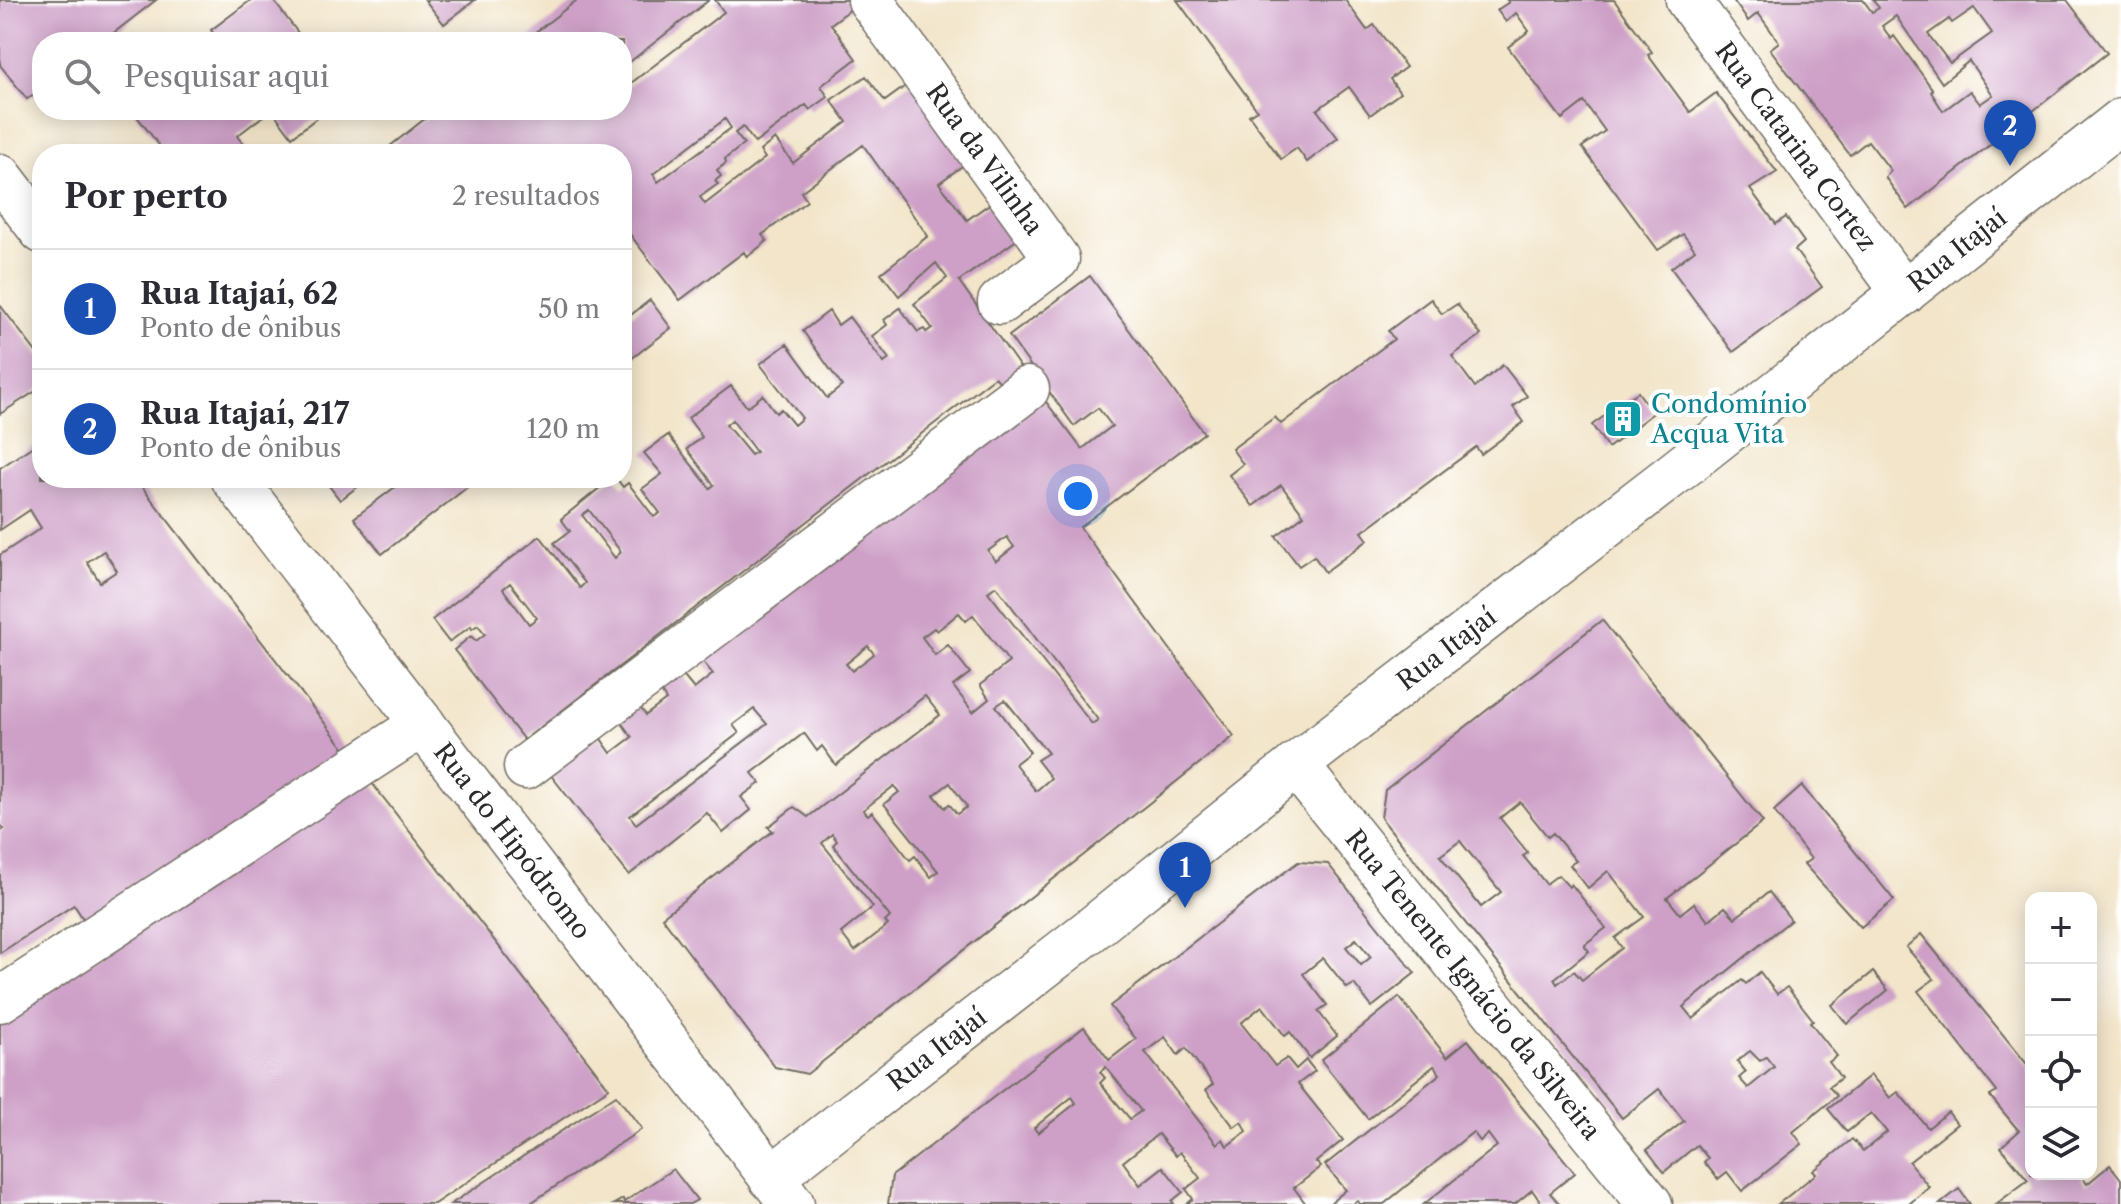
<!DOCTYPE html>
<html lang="pt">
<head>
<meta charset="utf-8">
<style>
	body { margin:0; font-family:"Libre Caslon Text",serif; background:#f2f2f3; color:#2b2b33 }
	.controls { position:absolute; right:24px; bottom:24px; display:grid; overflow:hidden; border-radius:16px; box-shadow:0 4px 20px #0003 }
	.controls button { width:72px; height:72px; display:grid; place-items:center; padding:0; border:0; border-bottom:2px solid #e1e1e2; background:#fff; color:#2b2b33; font:40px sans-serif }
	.you { position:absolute; left:1078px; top:496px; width:28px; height:28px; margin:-20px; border:6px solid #fff; border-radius:50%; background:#1a73e8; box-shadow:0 0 0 12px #1a73e833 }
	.badge { display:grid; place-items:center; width:52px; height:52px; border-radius:50%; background:#d1495b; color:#fff; font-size:26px; font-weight:700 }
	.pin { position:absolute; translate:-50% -66px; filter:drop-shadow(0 2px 4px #0008) }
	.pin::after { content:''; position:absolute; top:42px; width:28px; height:24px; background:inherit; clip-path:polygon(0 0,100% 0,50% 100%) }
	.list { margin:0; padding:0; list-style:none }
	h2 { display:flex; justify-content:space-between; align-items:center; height:104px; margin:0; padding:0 32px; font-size:34px }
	h2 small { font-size:26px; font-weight:400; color:#7c7c81 }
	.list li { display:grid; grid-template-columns:52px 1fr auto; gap:24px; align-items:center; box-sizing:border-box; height:120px; padding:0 32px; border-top:2px solid #e1e1e2 }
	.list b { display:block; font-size:30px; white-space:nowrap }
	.list p { margin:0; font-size:26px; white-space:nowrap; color:#7c7c81 }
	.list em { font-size:26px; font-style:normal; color:#7c7c81 }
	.icon { flex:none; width:44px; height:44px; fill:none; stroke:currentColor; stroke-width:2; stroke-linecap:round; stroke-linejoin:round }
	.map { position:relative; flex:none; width:2121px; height:1204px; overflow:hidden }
	.search { position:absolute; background:#fff; box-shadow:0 4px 20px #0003; left:32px; top:32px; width:600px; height:88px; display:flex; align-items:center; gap:20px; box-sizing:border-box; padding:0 28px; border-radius:32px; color:#7c7c81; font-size:30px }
	.panel { position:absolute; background:#fff; box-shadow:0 4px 20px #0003; left:32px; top:144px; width:600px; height:344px; border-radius:32px }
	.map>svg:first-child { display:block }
	.building { fill:#cea0c7; fill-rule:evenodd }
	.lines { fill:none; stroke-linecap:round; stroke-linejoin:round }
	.pedestrian-casing { stroke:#716c63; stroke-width:47 }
	.minor-casing { stroke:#716c63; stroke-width:47 }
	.pedestrian { stroke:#fff; stroke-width:44 }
	.minor { stroke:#fff; stroke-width:44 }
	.labels { text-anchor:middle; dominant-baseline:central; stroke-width:8; stroke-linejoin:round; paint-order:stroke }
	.street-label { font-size:26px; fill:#2b2b2b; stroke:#fff }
	.culture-label { font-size:26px; fill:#0d838f; stroke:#fff; text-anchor:start }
</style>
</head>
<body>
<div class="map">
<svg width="2121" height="1204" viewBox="0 0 2121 1204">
	<rect width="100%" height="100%" fill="#fff"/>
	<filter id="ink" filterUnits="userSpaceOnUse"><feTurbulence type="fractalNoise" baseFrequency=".0125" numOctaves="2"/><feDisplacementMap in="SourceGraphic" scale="16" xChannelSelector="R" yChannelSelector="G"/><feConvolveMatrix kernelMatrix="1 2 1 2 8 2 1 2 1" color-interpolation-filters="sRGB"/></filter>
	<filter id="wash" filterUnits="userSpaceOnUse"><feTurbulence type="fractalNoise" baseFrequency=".006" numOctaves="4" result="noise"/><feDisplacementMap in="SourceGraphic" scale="32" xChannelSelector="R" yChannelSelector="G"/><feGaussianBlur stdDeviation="1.8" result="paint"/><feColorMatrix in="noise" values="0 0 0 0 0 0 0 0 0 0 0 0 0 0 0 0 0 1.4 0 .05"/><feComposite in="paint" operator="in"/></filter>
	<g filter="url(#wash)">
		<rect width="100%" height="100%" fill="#f2e5ca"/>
		<g id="blocks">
			<g class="building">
				<polygon points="0,0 156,0 102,42 42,42 42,88 27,99 0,65"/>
				<polygon points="251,0 273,0 305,42 220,42 211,30"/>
				<polygon points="425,0 475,0 444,24"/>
				<polygon points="577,0 709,0 622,68 622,42 523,42"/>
				<path d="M715 0H857L859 3 831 24 856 59 821 86 828 97 810 110 806 105 755 143 743 127 735 133 744 144 725 159 726 163 717 170 721 176 715 181 718 184 700 197 705 204 765 158 760 151 775 139 793 163 847 122 831 100 866 76 885 101 914 80 972 159 939 183 967 220 999 197 1025 234 959 281 1022 370 1003 385 995 377 524 740 454 650 471 636 476 641 485 634 478 625 472 629 471 626 449 642 432 620 540 536 580 588 585 583 554 543 570 531 561 519 612 478H616L623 487 628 483 654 517 660 513 642 489 662 474 644 453 668 435 710 488 714 485 687 449 702 437 688 418 731 386 747 407 763 395 776 413 781 409 794 425 802 418 760 364 787 344 827 398 842 386 803 331 829 311 838 325 849 317 884 363 889 359 872 336 887 325 884 320 900 308 918 332 924 329 926 332 932 328 914 304 947 278 936 263 899 296 881 273 928 236 863 145 801 192 807 201 762 235 767 241 747 257 744 252 680 300 622 224V154H380L436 110H578L584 118 595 110H622V90L724 12ZM725 119 731 128 658 182 653 174ZM732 420 756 452 751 455 726 425ZM589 510 621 552 615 558 582 515ZM510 583 537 618 529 624 503 589Z"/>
				<polygon points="1177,0 1345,0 1367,30 1374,25 1406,67 1390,79 1400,93 1370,115 1349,87 1317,110 1338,138 1307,162 1297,148 1281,159 1249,115 1257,110"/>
				<polygon points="1507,0 1614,0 1652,52 1648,55 1690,112 1716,93 1777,172 1750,189 1776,224 1786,217 1804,242 1795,250 1822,287 1733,352 1671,268 1695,250 1683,234 1658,250 1582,147 1605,131 1584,102 1562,119 1508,47 1529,31 1516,13 1506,22 1497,10 1509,2"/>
				<path d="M1733 0H1863L1872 12 1879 8 1873 0H2067L2107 53 1908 209 1885 177 1891 171 1868 141 1850 155 1770 49 1779 42 1758 13 1748 21ZM1974 8 1992 33 1950 63 1928 34 1949 19 1952 23ZM1896 16 1942 83 1969 61 1993 95 1980 104 1970 91 1943 111 1931 92 1933 90 1894 36 1891 39 1882 26Z"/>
				<polygon points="132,110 271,110 237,136 251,154 166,154"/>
				<polygon points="272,110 327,110 292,137"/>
				<path d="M1090 276 1204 433 1080 527 1234 736 807 1074 775 1067 662 917 773 831 768 827 794 807 808 817 940 715 925 696 836 765 822 746 817 751 804 733 752 773 760 783 741 797 751 810 723 833 707 813 629 875 550 774 599 736 611 753 632 737 620 721 638 705 646 715 666 700 659 689 681 673 694 689 713 674 700 658 1043 398 1082 449 1112 426 1098 408 1074 426 1009 336ZM1007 537 1014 547 996 561 988 551ZM996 586 1098 720 1092 724 988 592ZM959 613 966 621 973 615 1009 662 980 685 989 699 973 712 953 686 970 673 948 645 935 655 922 637 934 628 937 631ZM868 646 874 654 852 671 846 664ZM1005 700 1048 753 1037 760 1051 778 1036 791 1015 764 1030 752 996 706ZM754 709 767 724 636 824 630 816 739 733 733 725ZM950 783 967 807 957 814 949 804 945 808 934 795ZM894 786 899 792 884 804 938 871 931 877 915 856 910 860 872 812 868 815 863 810ZM832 834 837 841 833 845 890 917 885 922 888 925 855 951 841 933 873 907 822 843Z"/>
				<polygon points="1431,299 1442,314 1457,304 1481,335 1452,356 1475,387 1503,365 1527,396 1513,407 1524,422 1481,454 1476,447 1362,532 1368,540 1325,572 1314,556 1299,566 1276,536 1304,515 1281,485 1253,506 1229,475 1243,464 1232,449 1275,417 1281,424 1394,339 1388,331"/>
				<polygon points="650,300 671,328 622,366 622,322"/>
				<polygon points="0,305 42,360 42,387 0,414"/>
				<polygon points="1638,392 1653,413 1608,448 1592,425"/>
				<path d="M42 440V478H135L351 757 92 932 74 905 0 953V832L4 829 0 824V555L41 528 30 510 0 530V468ZM104 551 117 571 100 582 87 562Z"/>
				<polygon points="323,478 369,478 340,500"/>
				<polygon points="407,478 479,478 382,554 354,518"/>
				<path d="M1602 620 1763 822 1667 898 1680 914 1694 903 1708 921 1725 907 1735 918 1769 892 1791 920 1683 1007 1693 1019 1742 980 1746 984 1760 972 1777 994 1787 987 1813 1020 1810 1022 1837 1056 1829 1062 1841 1078 1829 1087 1837 1096 1793 1132 1802 1144 1742 1191 1727 1172 1718 1179 1704 1162 1708 1158 1697 1145 1664 1172 1647 1150 1684 1121 1659 1089 1622 1118 1381 818 1385 790ZM1520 802 1548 837 1553 833 1576 861 1570 865 1588 888 1608 871 1644 917 1615 938 1622 948 1582 980 1574 971 1557 984 1554 979 1589 951 1584 945 1606 928 1571 884 1569 887 1558 875 1546 884 1523 856 1528 853 1500 818ZM1460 841 1501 892 1481 907 1440 856ZM1750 1051 1760 1061 1766 1057 1774 1067 1748 1088 1739 1078 1746 1072 1737 1061Z"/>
				<polygon points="368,778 609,1088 434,1204 0,1204 0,1021"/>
				<polygon points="1802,786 1894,900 1861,927 1804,864 1811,859 1774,811"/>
				<path d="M1298 862 1328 864 1415 973 1372 1007 1354 984 1347 988 1323 958 1303 974 1327 1005 1318 1011 1337 1036 1310 1058 1290 1032 1285 1036 1262 1006 1241 1023 1275 1066 1287 1058 1296 1069 1306 1060 1315 1071 1298 1084 1343 1140 1316 1162 1321 1167 1294 1188 1306 1204H1187L1193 1199 1186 1189 1200 1178 1180 1152 1176 1156 1158 1134 1123 1162 1140 1185 1163 1167 1183 1192 1172 1201 1174 1204H888L892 1176 1084 1027 1109 1060 1136 1039 1110 1006ZM1356 939 1371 957 1361 965 1346 947ZM1165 1037 1178 1055 1186 1048 1213 1084 1206 1090 1234 1127 1241 1122 1247 1131 1227 1146 1223 1139 1217 1144 1145 1052ZM1106 1067 1141 1111 1130 1119 1100 1083 1105 1078 1100 1072ZM1072 1097 1076 1103 1038 1133 1034 1128Z"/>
				<polygon points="1921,934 2031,1069 2031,1174 2080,1174 2087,1184 2110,1165 2121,1179 2121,1204 1996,1204 2028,1180 2001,1147 2019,1131 1990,1096 1997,1092 1918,991 1934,979 1906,947"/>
				<polygon points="1873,972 1888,990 1847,1024 1832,1005"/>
				<polygon points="1399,997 1447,1057 1468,1040 1575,1173 1550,1193 1560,1204 1536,1204 1540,1201 1532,1190 1515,1204 1424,1204 1497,1146 1488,1134 1480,1141 1473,1132 1384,1204 1360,1204 1358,1201 1353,1204 1329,1204 1346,1190 1325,1165 1440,1074 1434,1066 1368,1119 1321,1060"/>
				<polygon points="1871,1075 1890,1098 1898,1092 1928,1128 1948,1112 1957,1124 1909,1162 1929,1187 1909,1204 1778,1204 1816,1174 1813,1171 1852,1139 1863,1151 1887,1132 1871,1113 1847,1132 1828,1109"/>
				<polygon points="616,1095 642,1129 529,1204 451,1204"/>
				<polygon points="673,1169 697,1200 690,1204 614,1204 623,1199 624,1202"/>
				<polygon points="1959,1189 1970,1204 1940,1204"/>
			</g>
		</g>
	</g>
	<g filter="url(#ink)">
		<use href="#blocks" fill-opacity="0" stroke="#716c63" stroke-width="2"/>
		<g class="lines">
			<defs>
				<polyline id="pedestrian" points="526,767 1027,389"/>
				<g id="minor">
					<path id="s1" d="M870 0 1057 259 1000 302"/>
					<path id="s2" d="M1688 0 1904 293"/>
					<polyline points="0,176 42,231"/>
					<path id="s3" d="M233 478 792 1204"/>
					<path id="s4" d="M1296 765 1650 1204"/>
					<polyline points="0,1000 423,724"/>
					<path id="s5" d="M771 1178 1092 929 1296 765 1676 472 2121 121"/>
				</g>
			</defs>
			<use href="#pedestrian" class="pedestrian-casing"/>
			<use href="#minor" class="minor-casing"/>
			<use href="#pedestrian" class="pedestrian"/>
			<use href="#minor" class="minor"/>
		</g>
	</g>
	<defs>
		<symbol id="building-square" viewBox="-11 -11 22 22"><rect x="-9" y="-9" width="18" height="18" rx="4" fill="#0f9aa8" stroke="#fff"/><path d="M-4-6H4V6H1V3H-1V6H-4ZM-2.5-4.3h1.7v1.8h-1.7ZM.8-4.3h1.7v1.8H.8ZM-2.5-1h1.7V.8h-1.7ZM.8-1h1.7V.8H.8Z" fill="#fff"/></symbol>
	</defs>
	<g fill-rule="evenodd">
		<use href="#building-square" x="1601" y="397" width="44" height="44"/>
	</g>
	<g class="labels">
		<g class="street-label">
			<text stroke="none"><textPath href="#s2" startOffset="182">Rua Catarina Cortez</textPath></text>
			<text stroke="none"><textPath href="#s1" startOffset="196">Rua da Vilinha</textPath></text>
			<text stroke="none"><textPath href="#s5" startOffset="1506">Rua Itajaí</textPath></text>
			<text stroke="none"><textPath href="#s5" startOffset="858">Rua Itajaí</textPath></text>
			<text stroke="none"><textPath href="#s3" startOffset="458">Rua do Hipódromo</textPath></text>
			<text stroke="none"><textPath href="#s4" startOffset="282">Rua Tenente Ignácio da Silveira</textPath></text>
			<text stroke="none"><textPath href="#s5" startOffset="210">Rua Itajaí</textPath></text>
		</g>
		<g class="culture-label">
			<text x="1651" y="404">Condomínio<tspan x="1651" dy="30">Acqua Vita</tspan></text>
		</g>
	</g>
</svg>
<div class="controls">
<button>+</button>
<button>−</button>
<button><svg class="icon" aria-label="locate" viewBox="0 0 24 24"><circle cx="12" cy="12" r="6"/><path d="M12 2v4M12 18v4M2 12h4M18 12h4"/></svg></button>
<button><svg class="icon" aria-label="layers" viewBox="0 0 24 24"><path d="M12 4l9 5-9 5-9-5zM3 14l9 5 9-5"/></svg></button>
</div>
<div class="you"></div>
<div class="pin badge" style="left:1185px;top:908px;background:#1a4fb4">1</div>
<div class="pin badge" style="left:2010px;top:166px;background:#1a4fb4">2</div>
<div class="search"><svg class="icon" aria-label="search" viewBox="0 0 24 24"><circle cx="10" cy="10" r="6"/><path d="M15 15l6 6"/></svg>Pesquisar aqui</div>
<section class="panel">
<h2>Por perto<small>2 resultados</small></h2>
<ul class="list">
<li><span class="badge" style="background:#1a4fb4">1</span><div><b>Rua Itajaí, 62</b><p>Ponto de ônibus</p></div><em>50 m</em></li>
<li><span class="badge" style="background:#1a4fb4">2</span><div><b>Rua Itajaí, 217</b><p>Ponto de ônibus</p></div><em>120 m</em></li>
</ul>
</section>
</div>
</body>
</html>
